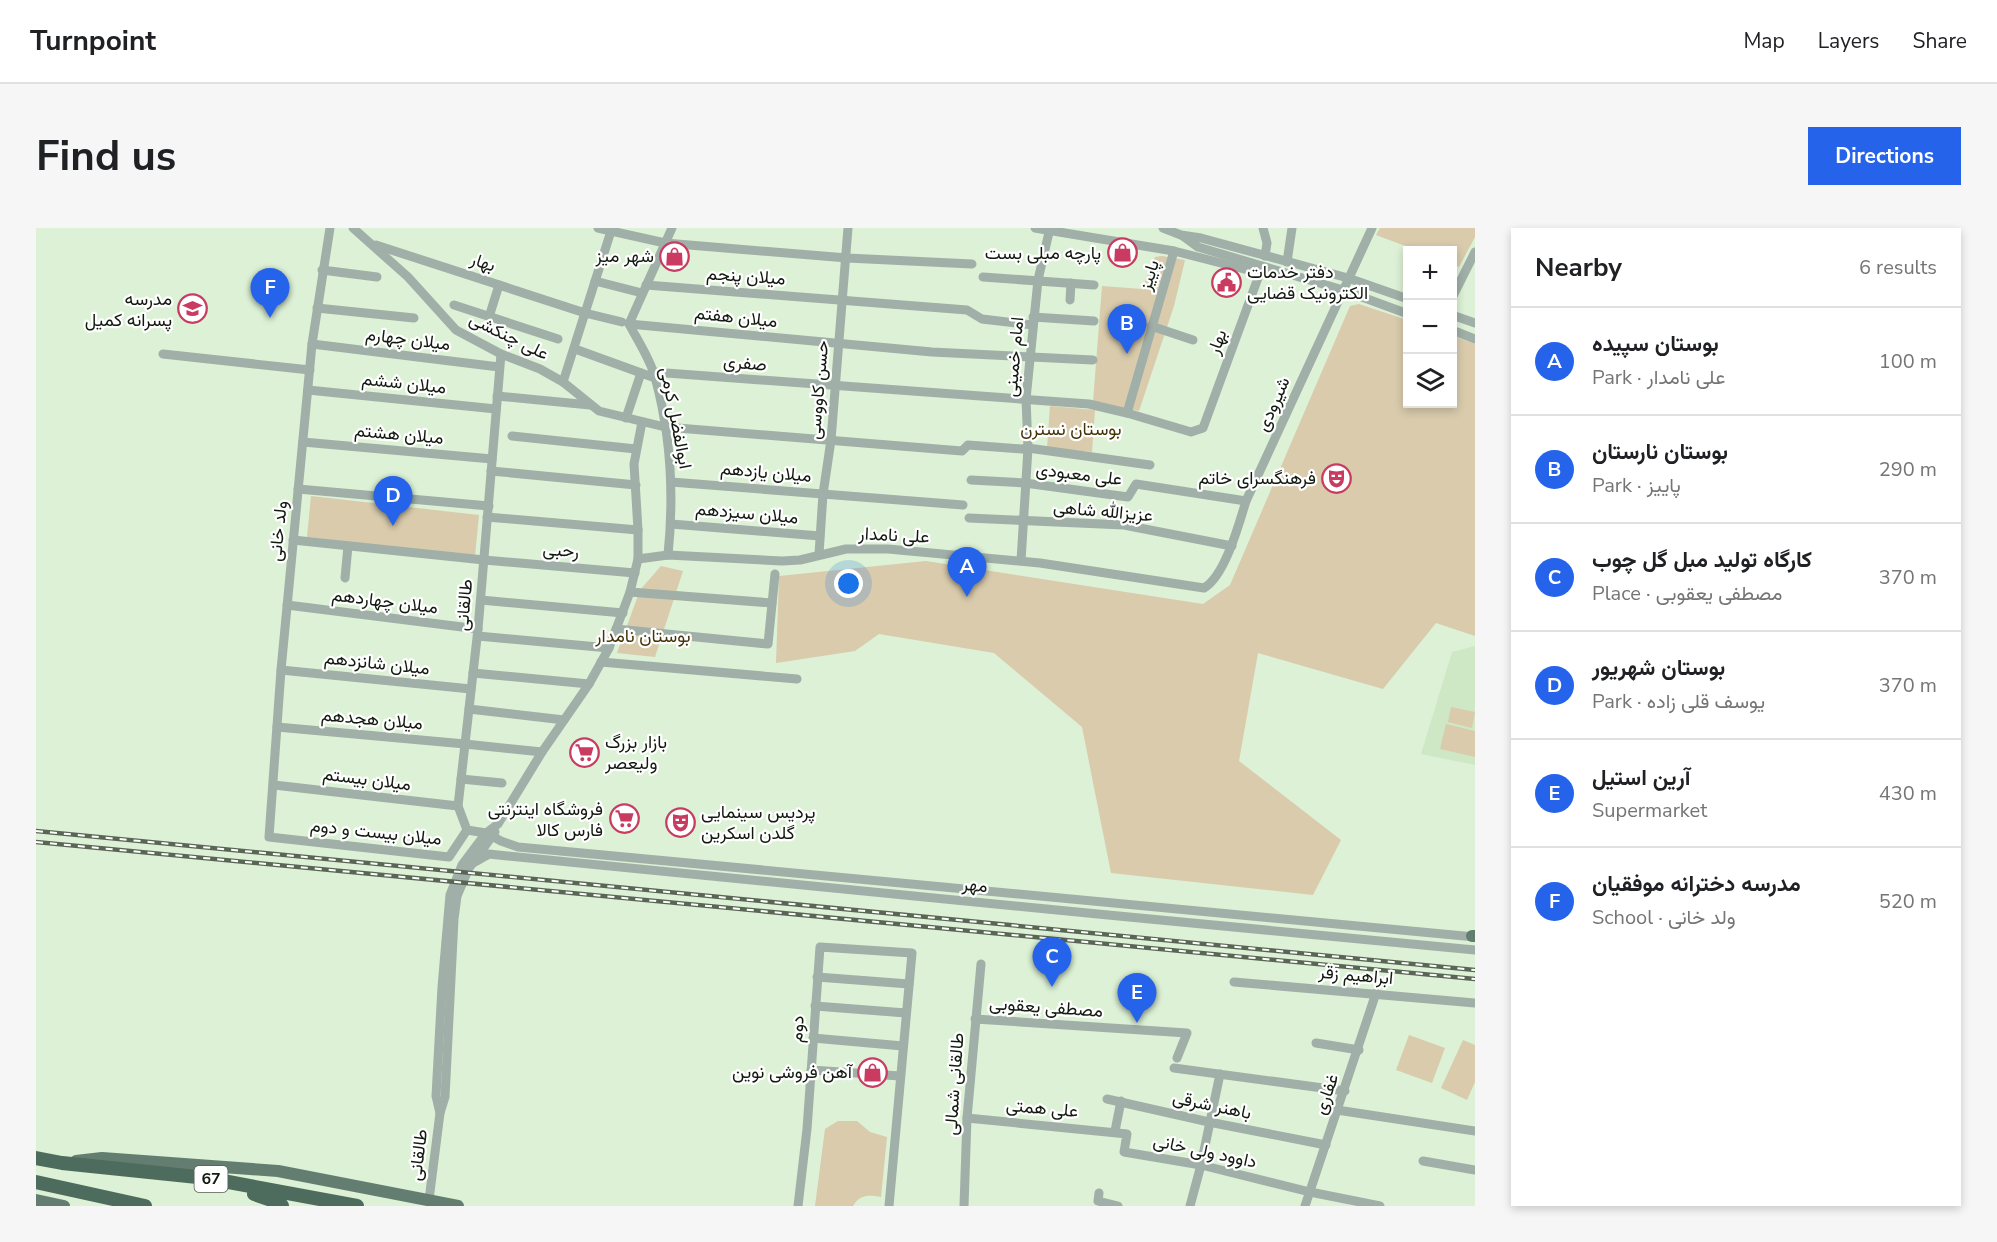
<!DOCTYPE html>
<html lang="en">
<head>
<meta charset="utf-8">
<style>
	body { margin:0; font-family:"Nunito Sans",Vazirmatn,sans-serif; background:#f6f6f6; color:#202124 }
	.controls { position:absolute; right:18px; top:18px; display:grid; overflow:hidden; border-radius:0px; box-shadow:0 3px 9px #0003 }
	.controls button { width:54px; height:54px; display:grid; place-items:center; padding:0; border:0; border-bottom:2px solid #e0e0e0; background:#fff; color:#202124; font:30px sans-serif }
	.you { position:absolute; left:813px; top:356px; width:21px; height:21px; margin:-15px; border:4px solid #fff; border-radius:50%; background:#1a73e8; box-shadow:0 0 0 9px #1a73e833 }
	.badge { display:grid; place-items:center; width:39px; height:39px; border-radius:50%; background:#2563eb; color:#fff; font-size:20px; font-weight:700 }
	.pin { position:absolute; translate:-50% -50px; filter:drop-shadow(0 2px 3px #0008) }
	.pin::after { content:''; position:absolute; top:32px; width:21px; height:18px; background:inherit; clip-path:polygon(0 0,100% 0,50% 100%) }
	.list { margin:0; padding:0; list-style:none }
	h2 { display:flex; justify-content:space-between; align-items:center; height:78px; margin:0; padding:0 24px; font-size:26px }
	h2 small { font-size:20px; font-weight:400; color:#757577 }
	.list li { display:grid; grid-template-columns:39px 1fr auto; gap:18px; align-items:center; box-sizing:border-box; height:108px; padding:0 24px; border-top:2px solid #e0e0e0 }
	.list b { display:block; font-size:22px; white-space:nowrap }
	.list p { margin:0; font-size:20px; white-space:nowrap; color:#757577 }
	.list em { font-size:20px; font-style:normal; color:#757577 }
	.icon { flex:none; width:33px; height:33px; fill:none; stroke:currentColor; stroke-width:2; stroke-linecap:round; stroke-linejoin:round }
	.map { position:relative; flex:none; width:1439px; height:978px; overflow:hidden; border-radius:0px }
	header { display:flex; align-items:center; gap:36px; box-sizing:border-box; height:84px; padding:0 30px; background:#fff; border-bottom:2px solid #e0e0e0 }
	header strong { font-size:28px }
	nav { display:flex; gap:33px; margin-inline-start:auto; font-size:21px }
	.intro { display:flex; align-items:center; justify-content:space-between; box-sizing:border-box; height:144px; padding:0 36px }
	h1 { margin:0; font-size:42px }
	.button { padding:15px 27px; border-radius:0px; background:#2563eb; color:#fff; font-size:21px; font-weight:700 }
	main { display:flex; gap:36px; padding:0 36px }
	aside { flex:1; background:#fff; border-radius:0px; box-shadow:0 3px 9px #0003 }
	.map>svg:first-child { display:block }
	.built { fill:#cee8c6 }
	.green { fill:#d9cbac }
	.lines { fill:none; stroke-linecap:round; stroke-linejoin:round }
	.minor { stroke:#a0afa8; stroke-width:9 }
	.major { stroke:#637e71; stroke-width:12 }
	.highway { stroke:#4d6c5d; stroke-width:14 }
	.rail-casing { stroke:#5a6655; stroke-width:4.5 }
	.rail { stroke:#fff; stroke-width:2; stroke-dasharray:7; stroke-linecap:butt }
	.labels { text-anchor:middle; dominant-baseline:central; stroke-width:4.5; stroke-linejoin:round; paint-order:stroke }
	.shield { fill:#fff; stroke:#595e57; stroke-width:1.5 }
	.shield-label { font-size:16px; font-weight:bold; fill:#12190f }
	.poi-label { font-size:18px; fill:#12190f; stroke:#fff; text-anchor:end }
	.street-label { font-size:18px; fill:#12190f; stroke:#fff }
	.park-label { font-size:18px; fill:#453408; stroke:#fff }
</style>
</head>
<body>
<header>
<strong>Turnpoint</strong>
<nav><a>Map</a><a>Layers</a><a>Share</a></nav>
</header>
<div class="intro"><h1>Find us</h1><a class="button">Directions</a></div>
<main>
<div class="map">
<svg width="1439" height="978" viewBox="0 0 1439 978">
	<rect width="100%" height="100%" fill="#dcf1d5"/>
	<polygon class="built" points="1439,418 1439,537 1385,526 1416,424"/>
	<g class="green">
		<polygon points="1344,0 1439,0 1439,9 1423,39 1417,37 1416,22 1380,22 1340,7"/>
		<polygon points="1126,28 1149,32 1138,78 1103,183 1057,174 1066,58 1106,61 1119,29"/>
		<polygon points="1323,76 1371,92 1372,176 1416,176 1417,108 1439,116 1439,408 1400,395 1347,461 1222,425 1203,533 1305,612 1277,667 1075,645 1046,499 958,425 843,406 819,423 740,435 743,348 890,333 1167,376 1194,357 1314,78"/>
		<polygon points="1014,178 1059,182 1056,224 1011,220"/>
		<polygon points="275,268 443,287 439,328 271,309"/>
		<polygon points="625,338 647,343 619,429 581,425 604,362"/>
		<polygon points="1415,479 1439,484 1436,500 1412,494"/>
		<polygon points="1410,496 1439,503 1439,529 1404,521"/>
		<polygon points="1373,807 1409,820 1396,855 1360,842"/>
		<polygon points="1427,812 1439,817 1439,854 1431,872 1405,860"/>
		<path d="M802 893H821L834 904 851 909 845 969C833 967 824 966 817 978H779L789 901Z"/>
	</g>
	<g class="lines">
		<g class="minor">
			<polyline points="294,0 276,116 245,442 233,609 413,629 431,602"/>
			<polyline points="317,0 372,49 420,102 465,126 504,141 527,154 563,183 629,199 926,223 932,217 986,221 992,220 1114,237"/>
			<polyline points="562,0 629,15 811,30 936,36"/>
			<polyline points="999,0 1138,23 1212,42 1225,39"/>
			<polyline points="1127,0 1145,7 1165,10 1312,50 1372,71"/>
			<polyline points="1227,0 1231,15 1229,28"/>
			<polyline points="1147,8 1162,19 1307,62 1372,86"/>
			<polyline points="340,17 549,85 586,94"/>
			<polyline points="1251,34 1256,0"/>
			<polyline points="286,42 341,49"/>
			<polyline points="947,49 1058,57"/>
			<polyline points="559,53 606,65"/>
			<polyline points="610,57 931,82 946,91 997,97"/>
			<polyline points="1416,70 1439,24"/>
			<polyline points="1034,72 1035,55"/>
			<polyline points="418,77 522,111"/>
			<polyline points="281,80 378,90"/>
			<polyline points="1416,87 1439,95"/>
			<polyline points="453,89 463,57"/>
			<polyline points="997,89 1058,93"/>
			<polyline points="593,96 896,124 1057,132"/>
			<polyline points="1115,98 1157,112"/>
			<polyline points="1416,102 1439,111"/>
			<polyline points="276,116 463,139"/>
			<polyline points="539,121 619,150"/>
			<polyline points="127,126 274,142"/>
			<polyline points="465,126 442,401 422,578 431,602 450,605 465,613 482,619 1439,709"/>
			<polyline points="617,144 1053,176 1091,185 1155,204 1167,200 1226,39"/>
			<polyline points="527,154 576,0"/>
			<polyline points="272,162 460,181"/>
			<polyline points="461,168 554,177"/>
			<polyline points="1091,185 1138,23"/>
			<polyline points="590,190 605,145"/>
			<polyline points="476,208 600,221"/>
			<polyline points="267,214 456,231"/>
			<polyline points="455,243 600,257"/>
			<polyline points="935,252 989,255 1092,269 1100,256 1210,273"/>
			<polyline points="635,254 927,277"/>
			<polyline points="262,261 453,278"/>
			<polyline points="451,289 602,302"/>
			<polyline points="933,290 1088,297 1196,318"/>
			<polyline points="635,296 784,308"/>
			<polyline points="257,312 448,332 599,345"/>
			<polyline points="783,326 787,266 795,212 812,0"/>
			<path d="M632 327C638 268 635 207 619 149 614 131 602 113 593 96L636 0"/>
			<path d="M602 331 632 327 746 333 764 332 810 321H852L1004 335 1168 360C1189 348 1203 296 1210 273L1336 0"/>
			<polyline points="985,333 992,220 990,171 1002,52 1014,0"/>
			<polyline points="309,350 312,318"/>
			<polyline points="594,364 736,375"/>
			<polyline points="445,372 587,385"/>
			<polyline points="251,377 442,401"/>
			<polyline points="580,401 732,416 739,346"/>
			<polyline points="442,408 573,420"/>
			<polyline points="565,434 761,451"/>
			<polyline points="245,442 435,461"/>
			<polyline points="437,445 553,456"/>
			<polyline points="433,481 528,492"/>
			<polyline points="241,499 429,516 506,524"/>
			<polyline points="425,551 466,555"/>
			<polyline points="238,557 422,578"/>
			<polyline points="437,635 453,626 462,627 1072,687 1439,722"/>
			<polyline points="781,749 873,756"/>
			<polyline points="1198,754 1439,775"/>
			<polyline points="779,778 870,785"/>
			<polyline points="939,791 1151,805 1141,830"/>
			<polyline points="777,810 867,818"/>
			<polyline points="1280,815 1323,822"/>
			<polyline points="1138,840 1309,863"/>
			<polyline points="775,842 864,848"/>
			<polyline points="1071,871 1173,894 1290,917"/>
			<polyline points="1301,882 1439,903"/>
			<polyline points="404,885 400,868 406,759 414,667 426,637 450,605 462,596 506,524 553,456 573,420 594,364 602,331 602,302 598,236 606,194"/>
			<polyline points="931,890 1091,906 1088,924 1165,937 1274,964 1344,978"/>
			<polyline points="1079,903 1085,873"/>
			<polyline points="1387,933 1439,942"/>
			<polyline points="1063,965 1062,973 1082,978"/>
			<polyline points="393,972 404,885 409,869 418,691 421,668 433,640 459,604"/>
			<polyline points="762,978 771,901 784,719 876,725 853,978"/>
			<polyline points="928,978 931,890 945,736"/>
			<polyline points="1154,978 1165,937 1184,846"/>
			<polyline points="1269,978 1340,765"/>
		</g>
		<g class="major">
			<polyline points="1436,708 1439,708"/>
			<polyline points="40,933 66,930 242,943 422,978"/>
			<polyline points="0,972 28,978"/>
		</g>
		<g class="highway">
			<polyline points="0,930 26,935 171,950 321,978"/>
			<polyline points="0,954 109,978"/>
			<polyline points="218,966 244,975 246,978"/>
		</g>
		<defs>
			<g id="rail">
				<polyline points="0,603 1439,742"/>
				<polyline points="0,614 1439,751"/>
			</g>
		</defs>
		<use href="#rail" class="rail-casing"/>
		<use href="#rail" class="rail"/>
	</g>
	<defs>
		<symbol id="shop-ring" viewBox="-11 -11 22 22"><circle r="9.5" fill="#fff" stroke="#ca3b62" stroke-width="1.5"/><path d="M-5-2.5h2.3a2.7 3.5 0 0 1 5.4 0H5L5.5 6h-11ZM-1.5-2.5h3a1.5 2.3 0 0 0-3 0Z" fill="#ca3b62"/></symbol>
		<symbol id="civic-ring" viewBox="-11 -11 22 22"><circle r="9.5" fill="#fff" stroke="#ca3b62" stroke-width="1.5"/><path d="M-.6-6.5H3V-4.5H.6V-3L4-1V1h2V6H-6V1h2V-1L-.6-3ZM-1.2 2.5V6h2.4V2.5Z" fill="#ca3b62"/></symbol>
		<symbol id="school-ring" viewBox="-11 -11 22 22"><circle r="9.5" fill="#fff" stroke="#ca3b62" stroke-width="1.5"/><path d="M0-5L7-2L0 1L-7-2ZM-4 1L0 2.5L4 1V4Q0 6-4 4Z" fill="#ca3b62"/></symbol>
		<symbol id="theatre-ring" viewBox="-11 -11 22 22"><circle r="9.5" fill="#fff" stroke="#ca3b62" stroke-width="1.5"/><path d="M-5-5.5Q0-4 5-5.5V0Q5 5 0 6Q-5 5-5 0ZM-3.3-2.5H-1v1.5H-3.3ZM1-2.5H3.3v1.5H1ZM-2.8 1Q0 5.5 2.8 1Z" fill="#ca3b62"/></symbol>
		<symbol id="supermarket-ring" viewBox="-11 -11 22 22"><circle r="9.5" fill="#fff" stroke="#ca3b62" stroke-width="1.5"/><path d="M-6-5.5h2.5l.6 2H6L4.5 2H-2.5L-4.4-4H-6ZM-1.5 3.2a1.3 1.3 0 1 0 .1 0ZM3 3.2a1.3 1.3 0 1 0 .1 0Z" fill="#ca3b62"/></symbol>
	</defs>
	<g fill-rule="evenodd">
		<use href="#shop-ring" x="1070" y="8" width="33" height="33"/>
		<use href="#shop-ring" x="622" y="12" width="33" height="33"/>
		<use href="#civic-ring" x="1174" y="38" width="33" height="33"/>
		<use href="#school-ring" x="140" y="64" width="33" height="33"/>
		<use href="#theatre-ring" x="1284" y="234" width="33" height="33"/>
		<use href="#supermarket-ring" x="532" y="508" width="33" height="33"/>
		<use href="#supermarket-ring" x="572" y="574" width="33" height="33"/>
		<use href="#theatre-ring" x="628" y="578" width="33" height="33"/>
		<use href="#shop-ring" x="820" y="828" width="33" height="33"/>
	</g>
	<g class="labels">
		<rect class="shield" x="158.5" y="938" width="33" height="26" rx="4.5"/>
		<g class="shield-label">
			<text x="175" y="951">67</text>
		</g>
		<g class="poi-label">
			<text x="1065" y="25">پارچه مبلی بست</text>
			<text x="618" y="28">شهر میز</text>
			<text x="1211" y="44" text-anchor="start">دفتر خدمات<tspan x="1211" dy="21">الکترونیک قضایی</tspan></text>
			<text x="136" y="71">مدرسه<tspan x="136" dy="21">پسرانه کمیل</tspan></text>
			<text x="1280" y="250">فرهنگسرای خاتم</text>
			<text x="569" y="514" text-anchor="start">بازار بزرگ<tspan x="569" dy="21">ولیعصر</tspan></text>
			<text x="567" y="581">فروشگاه اینترنتی<tspan x="567" dy="21">فارس کالا</tspan></text>
			<text x="665" y="584" text-anchor="start">پردیس سینمایی<tspan x="665" dy="21">گلدن اسکرین</tspan></text>
			<text x="816" y="844">آهن فروشی نوین</text>
		</g>
		<g class="street-label">
			<text transform="translate(447 34) rotate(18)">بهار</text>
			<text transform="translate(1113 47) rotate(-73)">پاییز</text>
			<text transform="translate(710 48) rotate(4)">میلان پنجم</text>
			<text transform="translate(700 89) rotate(6)">میلان هفتم</text>
			<text transform="translate(473 108) rotate(26)">علی چنکشی</text>
			<text transform="translate(372 111) rotate(7)">میلان چهارم</text>
			<text transform="translate(1181 114) rotate(-70)">بهار</text>
			<text transform="translate(978 129) rotate(-85)">امام خمینی</text>
			<text transform="translate(709 135) rotate(5)">صفری</text>
			<text transform="translate(368 155) rotate(6)">میلان ششم</text>
			<text transform="translate(782 162) rotate(-85)">حسن کاووسی</text>
			<text transform="translate(1237 176) rotate(-66)">شیرودی</text>
			<text transform="translate(640 190) rotate(79)">ابوالفضل کرمی</text>
			<text transform="translate(363 206) rotate(5)">میلان هشتم</text>
			<text transform="translate(730 244) rotate(5)">میلان یازدهم</text>
			<text transform="translate(1043 246) rotate(7)">علی معبودی</text>
			<text transform="translate(1067 283) rotate(5)">عزیزالله شاهی</text>
			<text transform="translate(711 285) rotate(5)">میلان سیزدهم</text>
			<text transform="translate(242 303) rotate(-84)">ولد خانی</text>
			<text transform="translate(858 307) rotate(3)">علی نامدار</text>
			<text transform="translate(525 322) rotate(5)">رحبی</text>
			<text transform="translate(349 373) rotate(7)">میلان چهاردهم</text>
			<text transform="translate(428 377) rotate(-85)">طالقانی</text>
			<text transform="translate(341 435) rotate(6)">میلان شانزدهم</text>
			<text transform="translate(336 491) rotate(5)">میلان هجدهم</text>
			<text transform="translate(331 551) rotate(7)">میلان بیستم</text>
			<text transform="translate(340 604) rotate(6)">میلان بیست و دوم</text>
			<text transform="translate(939 657) rotate(6)">مهر</text>
			<text transform="translate(1320 747) rotate(5)">ابراهیم زقر</text>
			<text transform="translate(1010 779) rotate(4)">مصطفی یعقوبی</text>
			<text transform="translate(761 801) rotate(-86)">دوم</text>
			<text transform="translate(918 856) rotate(-86)">طالقانی شمالی</text>
			<text transform="translate(1290 866) rotate(-70)">غفاری</text>
			<text transform="translate(1176 877) rotate(12)">باهنر شرقی</text>
			<text transform="translate(1006 880) rotate(5)">علی همتی</text>
			<text transform="translate(1169 923) rotate(12)">داوود ولی خانی</text>
			<text transform="translate(382 927) rotate(-83)">طالقانی</text>
		</g>
		<g class="park-label">
			<text x="1035" y="201">بوستان نسترن</text>
			<text x="607" y="408">بوستان نامدار</text>
		</g>
	</g>
</svg>
<div class="controls">
<button>+</button>
<button>−</button>
<button><svg class="icon" aria-label="layers" viewBox="0 0 24 24"><path d="M12 4l9 5-9 5-9-5zM3 14l9 5 9-5"/></svg></button>
</div>
<div class="you"></div>
<div class="pin badge" style="left:931px;top:369px">A</div>
<div class="pin badge" style="left:1091px;top:126px">B</div>
<div class="pin badge" style="left:1016px;top:759px">C</div>
<div class="pin badge" style="left:357px;top:298px">D</div>
<div class="pin badge" style="left:1101px;top:795px">E</div>
<div class="pin badge" style="left:234px;top:90px">F</div>
</div>
<aside>
<h2>Nearby<small>6 results</small></h2>
<ul class="list">
<li><span class="badge">A</span><div><b>بوستان سپیده</b><p>Park · علی نامدار</p></div><em>100 m</em></li>
<li><span class="badge">B</span><div><b>بوستان نارستان</b><p>Park · پاییز</p></div><em>290 m</em></li>
<li><span class="badge">C</span><div><b>کارگاه تولید مبل گل چوب</b><p>Place · مصطفی یعقوبی</p></div><em>370 m</em></li>
<li><span class="badge">D</span><div><b>بوستان شهریور</b><p>Park · یوسف قلی زاده</p></div><em>370 m</em></li>
<li><span class="badge">E</span><div><b>آرین استیل</b><p>Supermarket</p></div><em>430 m</em></li>
<li><span class="badge">F</span><div><b>مدرسه دخترانه موفقیان</b><p>School · ولد خانی</p></div><em>520 m</em></li>
</ul>
</aside>
</main>
</body>
</html>
